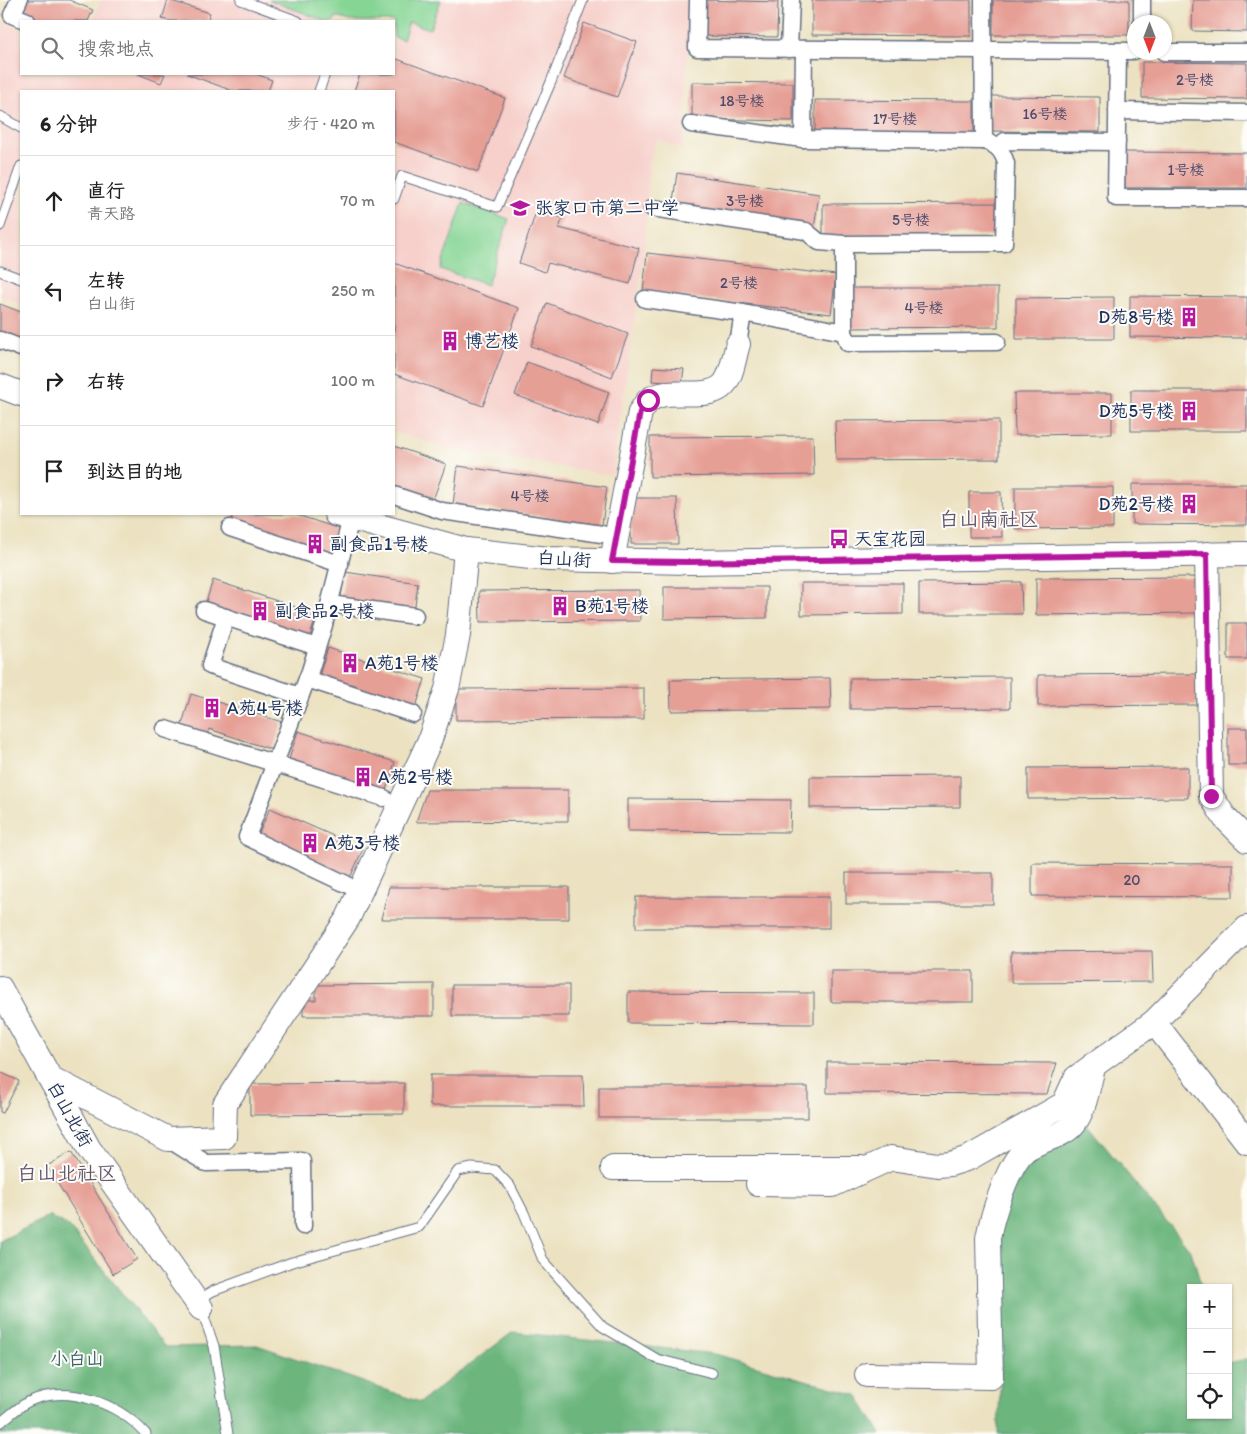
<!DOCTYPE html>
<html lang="zh">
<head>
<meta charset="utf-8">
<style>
	body { margin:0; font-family:Itim,"LXGW WenKai TC",sans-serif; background:#f2f2f2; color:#222 }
	.controls { position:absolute; right:15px; bottom:15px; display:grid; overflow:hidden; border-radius:0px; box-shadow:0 1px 4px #0004 }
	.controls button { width:45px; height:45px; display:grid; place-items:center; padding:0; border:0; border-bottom:1px solid #e0e0e0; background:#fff; color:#222; font:25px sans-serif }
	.compass { position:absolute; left:1127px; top:15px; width:45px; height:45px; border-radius:50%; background:#fff; box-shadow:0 1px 4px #0004; rotate:180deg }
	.stop { position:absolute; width:15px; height:15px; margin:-11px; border:4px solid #b5179e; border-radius:50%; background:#fff }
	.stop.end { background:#b5179e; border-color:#fff; box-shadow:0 1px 5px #0008 }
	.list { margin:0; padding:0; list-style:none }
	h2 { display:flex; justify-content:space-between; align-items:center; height:65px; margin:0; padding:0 20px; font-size:21px }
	h2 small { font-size:16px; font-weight:400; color:#767676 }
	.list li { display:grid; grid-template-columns:32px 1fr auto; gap:15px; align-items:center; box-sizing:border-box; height:90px; padding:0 20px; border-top:1px solid #e0e0e0 }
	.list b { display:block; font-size:19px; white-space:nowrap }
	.list p { margin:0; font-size:16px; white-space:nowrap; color:#767676 }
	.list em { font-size:16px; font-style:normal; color:#767676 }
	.icon { flex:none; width:28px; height:28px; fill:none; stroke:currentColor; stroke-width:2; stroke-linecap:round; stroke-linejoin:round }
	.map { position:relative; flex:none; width:1247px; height:1434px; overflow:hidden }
	.search { position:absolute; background:#fff; box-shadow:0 1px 4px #0004; left:20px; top:20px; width:375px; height:55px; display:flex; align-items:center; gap:12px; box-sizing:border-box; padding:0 18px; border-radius:0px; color:#767676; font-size:19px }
	.panel { position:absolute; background:#fff; box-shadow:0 1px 4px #0004; left:20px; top:90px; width:375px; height:425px; border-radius:0px }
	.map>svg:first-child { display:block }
	.built { fill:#f7d0cb }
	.green { fill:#86d595; stroke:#50827a }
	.forest { fill:#6cb67e; stroke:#44726e }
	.building { fill:#e69f95 }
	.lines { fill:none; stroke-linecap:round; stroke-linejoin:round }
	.lane-casing { stroke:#646e81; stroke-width:11 }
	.street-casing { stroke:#646e81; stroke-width:19 }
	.secondary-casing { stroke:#646e81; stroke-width:26 }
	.lane { stroke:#fff; stroke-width:9 }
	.street { stroke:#fff; stroke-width:16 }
	.secondary { stroke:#fff; stroke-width:24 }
	.route { stroke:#b5179e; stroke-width:6 }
	.labels { text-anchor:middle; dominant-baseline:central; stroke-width:4; stroke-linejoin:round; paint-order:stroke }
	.number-label { font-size:15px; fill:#4e4b6c }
	.poi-label { font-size:18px; fill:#1b2f5e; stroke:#fdfcf7; text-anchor:start }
	.street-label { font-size:18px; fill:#1b2f5e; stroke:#fdfcf7 }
	.park-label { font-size:18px; fill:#3b616e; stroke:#fdfcf7 }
	.quarter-label { font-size:20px; fill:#625671; stroke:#fdfcf7 }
</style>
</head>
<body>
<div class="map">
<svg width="1247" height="1434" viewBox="0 0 1247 1434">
	<rect width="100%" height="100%" fill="#fdfcf7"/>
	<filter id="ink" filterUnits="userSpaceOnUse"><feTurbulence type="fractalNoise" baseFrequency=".02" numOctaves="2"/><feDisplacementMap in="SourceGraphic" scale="10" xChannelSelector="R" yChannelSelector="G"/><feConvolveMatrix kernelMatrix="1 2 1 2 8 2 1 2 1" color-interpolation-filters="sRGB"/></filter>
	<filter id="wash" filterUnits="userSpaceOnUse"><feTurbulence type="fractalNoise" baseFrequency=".0096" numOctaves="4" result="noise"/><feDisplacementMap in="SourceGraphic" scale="20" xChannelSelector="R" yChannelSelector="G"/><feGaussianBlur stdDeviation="1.12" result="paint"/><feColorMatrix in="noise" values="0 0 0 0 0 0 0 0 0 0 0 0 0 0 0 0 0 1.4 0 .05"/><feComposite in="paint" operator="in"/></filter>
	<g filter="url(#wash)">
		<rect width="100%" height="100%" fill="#ece2c1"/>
		<polygon class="built" points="101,0 690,0 683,150 657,139 649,163 644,253 612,475 452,449 394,432 394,91 21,91 21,304 0,295 0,20 21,30 21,74 394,74 394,21 92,21"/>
		<g class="green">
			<polygon points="269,0 441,0 430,29 409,22 403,40 394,37 394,21 349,21 336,17 334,21 325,21"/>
			<polygon points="463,203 509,219 487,285 440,269"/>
		</g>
		<g class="forest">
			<polygon points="1084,1121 1191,1251 1202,1288 1191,1288 1191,1415 1228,1415 1228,1363 1247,1359 1247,1434 998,1434 1001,1367 994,1249 1001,1216 1029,1160"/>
			<polygon points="49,1216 70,1228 165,1347 257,1345 420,1402 513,1332 715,1354 857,1395 881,1434 0,1434 0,1241"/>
		</g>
		<g id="blocks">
			<g class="building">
				<polygon points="23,0 69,0 93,10 88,21 40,21 18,12"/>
				<polygon points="168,0 210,13 207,21 170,21 162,19"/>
				<polygon points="702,0 778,2 777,37 701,36"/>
				<polygon points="812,0 971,0 971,36 812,35"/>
				<rect x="993" y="0" width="136" height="35"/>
				<polygon points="1193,0 1247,0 1247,32 1192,31"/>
				<polygon points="584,23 637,42 617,97 564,78"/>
				<polygon points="394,58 505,98 478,172 394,142 394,91 354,91 360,74 394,74"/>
				<polygon points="1142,62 1247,63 1247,99 1142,98"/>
				<polygon points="138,74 165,74 161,83"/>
				<polygon points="187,74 256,74 272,80 268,91 233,91"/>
				<polygon points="692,82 793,83 793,121 692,119"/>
				<polygon points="991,96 1100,97 1100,132 990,131"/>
				<polygon points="815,100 974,101 974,138 815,137"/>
				<polygon points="1125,152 1247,153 1247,188 1125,188"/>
				<polygon points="677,173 819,194 814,229 672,208"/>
				<polygon points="999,203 999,235 823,236 823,204"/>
				<polygon points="537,209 563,218 559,228 639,248 630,284 548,263 545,272 519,263"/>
				<polygon points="647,253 836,275 831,314 643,292"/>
				<polygon points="394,263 519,308 483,406 394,374"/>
				<polygon points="849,288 998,288 998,327 850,328"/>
				<polygon points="1130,296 1247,297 1247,338 1130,337"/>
				<polygon points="1114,297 1114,339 1016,339 1016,298"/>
				<polygon points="547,303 628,334 612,377 531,346"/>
				<polygon points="0,304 21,312 21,345 0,337"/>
				<polygon points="527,362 609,392 598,425 515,395"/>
				<polygon points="653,367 684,369 682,383 652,381"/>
				<rect x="1131" y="390" width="116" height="41"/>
				<polygon points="1014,393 1112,393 1112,434 1015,435"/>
				<polygon points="999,420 999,459 836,460 835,421"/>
				<polygon points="813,436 814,475 650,477 650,437"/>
				<polygon points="394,446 446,464 433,500 394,487"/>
				<polygon points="458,466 607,487 602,525 453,504"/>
				<polygon points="1132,484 1247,484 1247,525 1132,524"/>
				<polygon points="1015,487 1113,487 1113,528 1015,529"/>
				<polygon points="969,492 1001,492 1002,537 969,537"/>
				<polygon points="631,498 677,498 678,544 631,544"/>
				<polygon points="233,514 294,514 343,530 334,558 230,524"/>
				<polygon points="345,572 418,583 414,613 340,602"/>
				<polygon points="1195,577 1196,613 1036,615 1036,578"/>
				<polygon points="213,580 317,614 308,642 204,608"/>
				<polygon points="1021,582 1022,614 919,614 919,583"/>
				<polygon points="801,583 903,583 903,614 801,615"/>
				<polygon points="664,587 767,587 767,618 664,619"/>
				<polygon points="639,590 640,621 480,622 479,591"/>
				<rect x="1228" y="623" width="19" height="36"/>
				<polygon points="328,648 425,679 415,710 318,679"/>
				<polygon points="1197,674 1197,705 1038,706 1038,675"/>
				<polygon points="1010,677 1010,708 850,709 850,678"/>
				<polygon points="830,678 831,709 671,711 670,680"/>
				<polygon points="644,688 644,719 456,720 456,689"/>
				<polygon points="191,694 282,722 273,750 209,729 206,739 180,731"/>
				<rect x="1228" y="728" width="19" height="37"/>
				<polygon points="298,731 395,762 385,793 288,762"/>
				<polygon points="1188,767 1188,798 1028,799 1028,768"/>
				<polygon points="960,776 960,807 810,808 810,777"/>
				<polygon points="427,790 568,790 568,821 416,822"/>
				<polygon points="628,799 791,800 790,832 628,831"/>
				<polygon points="270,808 363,849 350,878 257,838"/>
				<polygon points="1032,863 1233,864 1233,897 1032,896"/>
				<rect x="846" y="873" width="147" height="31"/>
				<polygon points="389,887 569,887 569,919 381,919"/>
				<rect x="636" y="897" width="193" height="31"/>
				<polygon points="1152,951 1153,982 1011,983 1011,952"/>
				<rect x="831" y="971" width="142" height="31"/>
				<polygon points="434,984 434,1016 303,1016 303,1000 316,1000 316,985"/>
				<rect x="452" y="985" width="117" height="31"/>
				<polygon points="628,992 814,993 814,1024 628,1023"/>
				<polygon points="827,1062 1057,1063 1047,1094 827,1093"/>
				<polygon points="0,1072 19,1081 3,1113 0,1112"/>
				<polygon points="430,1075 583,1075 584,1106 430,1106"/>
				<polygon points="404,1083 404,1114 250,1115 250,1084"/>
				<rect x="599" y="1087" width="209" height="31"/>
				<polygon points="71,1152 137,1259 113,1274 47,1166"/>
			</g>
		</g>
	</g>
	<g filter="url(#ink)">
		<use href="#blocks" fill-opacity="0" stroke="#646e81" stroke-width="1"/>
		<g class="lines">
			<defs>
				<g id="lane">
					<polyline points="241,0 298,21"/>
					<polyline points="319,91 325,74"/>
					<polyline points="0,116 21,128"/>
					<polyline points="394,199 402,176 497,207 551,82 583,0"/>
					<polyline points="0,226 21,166"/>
					<polyline points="0,271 21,279"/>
					<polyline points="198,1300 213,1291 292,1262 419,1227 458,1171 472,1168 495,1170 510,1186 524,1213 543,1260 603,1327 657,1359 712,1373"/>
					<polyline points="201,1308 214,1346 228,1434"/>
					<path d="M0 1423C9 1416 18 1407 28 1402 68 1383 119 1404 146 1434"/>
				</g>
				<g id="street">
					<polyline points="19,0 12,15 27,21"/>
					<polyline points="698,0 697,48 1134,51"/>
					<polyline points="1142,0 1142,22"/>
					<polyline points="789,49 791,0"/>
					<polyline points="1118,51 1116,198 1247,198"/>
					<polyline points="1164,52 1247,52"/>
					<polyline points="1117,111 1247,113"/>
					<polyline points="691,124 803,139 984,141"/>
					<polyline points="803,139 804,49"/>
					<polyline points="998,148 1005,141 1117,142"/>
					<polyline points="652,208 806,231 819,242 844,244"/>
					<polyline points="645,299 743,313"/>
					<polyline points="844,332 848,343 997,342"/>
					<polyline points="0,340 21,348"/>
					<path d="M738 344 743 313 844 332V244L1004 243 1006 163C1002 150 997 145 984 141L983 0"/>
					<polyline points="394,495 442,511 602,534"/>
					<polyline points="230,528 340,564"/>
					<polyline points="330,604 415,616"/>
					<polyline points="204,610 317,647"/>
					<polyline points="226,617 210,666 300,696"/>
					<polyline points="307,679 413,714"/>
					<polyline points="165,729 384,798"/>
					<polyline points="346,884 247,837 310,671 324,625 351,518"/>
					<polyline points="168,1139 206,1163 302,1161 303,1226"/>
				</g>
				<g id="secondary">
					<polyline points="0,386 21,394"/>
					<polyline points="336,514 466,550 549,559 689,562 1247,554"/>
					<polyline points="1207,554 1211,796 1225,818 1247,840"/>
					<path d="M612 561 640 412C643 409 646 402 649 400 669 386 702 401 721 387 732 379 734 356 738 344"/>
					<polyline points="1247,928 1154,1022 1247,1142"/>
					<polyline points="0,988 89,1149 201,1308"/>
					<polyline points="50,1078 168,1139 224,1137 225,1104 348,918 429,742 447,689 458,635 466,550"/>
					<polyline points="613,1168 861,1168"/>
					<polyline points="758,1184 832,1185 891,1158 938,1165 950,1164 969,1158 1064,1104 1076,1078 1154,1022"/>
					<path d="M867 1375 991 1377 988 1238C992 1216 1008 1164 1025 1150 1041 1138 1066 1138 1077 1119 1086 1104 1089 1081 1094 1064"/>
				</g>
			</defs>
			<use href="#lane" class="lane-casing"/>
			<use href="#street" class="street-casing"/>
			<use href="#secondary" class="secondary-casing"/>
			<use href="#lane" class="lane"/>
			<use href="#street" class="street"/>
			<use href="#secondary" class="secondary"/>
		</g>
	</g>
	<g class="lines" filter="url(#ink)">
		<polyline class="route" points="648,400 640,412 612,561 688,562 1207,554 1211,796"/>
	</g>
	<defs>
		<symbol id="school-bare" viewBox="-9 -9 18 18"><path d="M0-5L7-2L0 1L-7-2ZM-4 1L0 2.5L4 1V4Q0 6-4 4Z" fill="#b5179e" stroke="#fdfcf7" stroke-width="2.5" paint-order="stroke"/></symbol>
		<symbol id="building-bare" viewBox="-9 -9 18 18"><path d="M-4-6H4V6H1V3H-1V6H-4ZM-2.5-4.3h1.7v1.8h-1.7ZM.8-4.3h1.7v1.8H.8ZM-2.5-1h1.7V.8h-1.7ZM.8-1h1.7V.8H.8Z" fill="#b5179e" stroke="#fdfcf7" stroke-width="2.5" paint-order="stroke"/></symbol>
		<symbol id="bus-bare" viewBox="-9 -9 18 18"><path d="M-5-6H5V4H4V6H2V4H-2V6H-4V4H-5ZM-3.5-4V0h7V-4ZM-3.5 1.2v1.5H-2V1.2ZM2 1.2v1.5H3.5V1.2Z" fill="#b5179e" stroke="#fdfcf7" stroke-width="2.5" paint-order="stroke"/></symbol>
	</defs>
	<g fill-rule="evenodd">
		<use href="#school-bare" x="506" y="194" width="28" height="28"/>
		<use href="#building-bare" x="1175" y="303" width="28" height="28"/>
		<use href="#building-bare" x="436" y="327" width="28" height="28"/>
		<use href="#building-bare" x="1175" y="397" width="28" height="28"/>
		<use href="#building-bare" x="1175" y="490" width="28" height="28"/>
		<use href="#bus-bare" x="825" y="525" width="28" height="28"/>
		<use href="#building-bare" x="301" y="530" width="28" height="28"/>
		<use href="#building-bare" x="546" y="592" width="28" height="28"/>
		<use href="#building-bare" x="246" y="597" width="28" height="28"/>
		<use href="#building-bare" x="336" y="649" width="28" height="28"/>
		<use href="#building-bare" x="198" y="694" width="28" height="28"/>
		<use href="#building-bare" x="349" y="763" width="28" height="28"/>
		<use href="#building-bare" x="296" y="829" width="28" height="28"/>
	</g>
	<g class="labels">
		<g class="number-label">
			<text x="1195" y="80">2号楼</text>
			<text x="742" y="101">18号楼</text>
			<text x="1045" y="114">16号楼</text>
			<text x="895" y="119">17号楼</text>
			<text x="1186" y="170">1号楼</text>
			<text x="745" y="201">3号楼</text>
			<text x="911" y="220">5号楼</text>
			<text x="739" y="283">2号楼</text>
			<text x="924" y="308">4号楼</text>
			<text x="530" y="496">4号楼</text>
			<text x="1132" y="880">20</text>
		</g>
		<g class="poi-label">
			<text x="535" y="208">张家口市第二中学</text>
			<text x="1174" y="317" text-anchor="end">D苑8号楼</text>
			<text x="465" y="341">博艺楼</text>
			<text x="1174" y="411" text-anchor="end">D苑5号楼</text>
			<text x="1174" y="504" text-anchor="end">D苑2号楼</text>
			<text x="854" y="539">天宝花园</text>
			<text x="330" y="544">副食品1号楼</text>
			<text x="575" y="606">B苑1号楼</text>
			<text x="275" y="611">副食品2号楼</text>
			<text x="365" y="663">A苑1号楼</text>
			<text x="227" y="708">A苑4号楼</text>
			<text x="378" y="777">A苑2号楼</text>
			<text x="325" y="843">A苑3号楼</text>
		</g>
		<g class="street-label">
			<text transform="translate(564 559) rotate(3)">白山街</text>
			<text transform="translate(70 1114) rotate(61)">白山北街</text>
		</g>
		<g class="park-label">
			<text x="77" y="1359">小白山</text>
		</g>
		<g class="quarter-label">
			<text x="989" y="519">白山南社区</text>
			<text x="67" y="1173">白山北社区</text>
		</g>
	</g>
</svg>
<div class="controls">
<button>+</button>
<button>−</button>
<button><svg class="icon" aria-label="locate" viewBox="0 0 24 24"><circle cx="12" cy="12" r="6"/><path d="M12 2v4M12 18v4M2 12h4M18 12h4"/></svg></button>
</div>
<svg class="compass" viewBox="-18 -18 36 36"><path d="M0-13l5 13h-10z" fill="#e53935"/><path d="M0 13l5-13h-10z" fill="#767676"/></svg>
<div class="stop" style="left:648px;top:400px"></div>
<div class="stop end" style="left:1211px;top:796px"></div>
<div class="search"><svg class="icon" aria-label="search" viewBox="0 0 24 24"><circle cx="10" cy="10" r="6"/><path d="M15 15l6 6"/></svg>搜索地点</div>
<section class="panel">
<h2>6 分钟<small>步行 · 420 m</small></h2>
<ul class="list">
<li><svg class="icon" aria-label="ahead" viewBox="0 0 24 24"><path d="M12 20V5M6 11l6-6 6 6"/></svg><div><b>直行</b><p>青天路</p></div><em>70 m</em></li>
<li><svg class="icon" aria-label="left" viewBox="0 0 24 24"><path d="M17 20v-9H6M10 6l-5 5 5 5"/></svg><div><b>左转</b><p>白山街</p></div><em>250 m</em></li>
<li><svg class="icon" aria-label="right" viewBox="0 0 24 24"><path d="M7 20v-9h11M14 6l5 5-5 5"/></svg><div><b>右转</b></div><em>100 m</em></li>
<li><svg class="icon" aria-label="arrive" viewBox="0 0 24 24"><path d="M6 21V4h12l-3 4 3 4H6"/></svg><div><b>到达目的地</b></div></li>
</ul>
</section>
</div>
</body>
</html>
